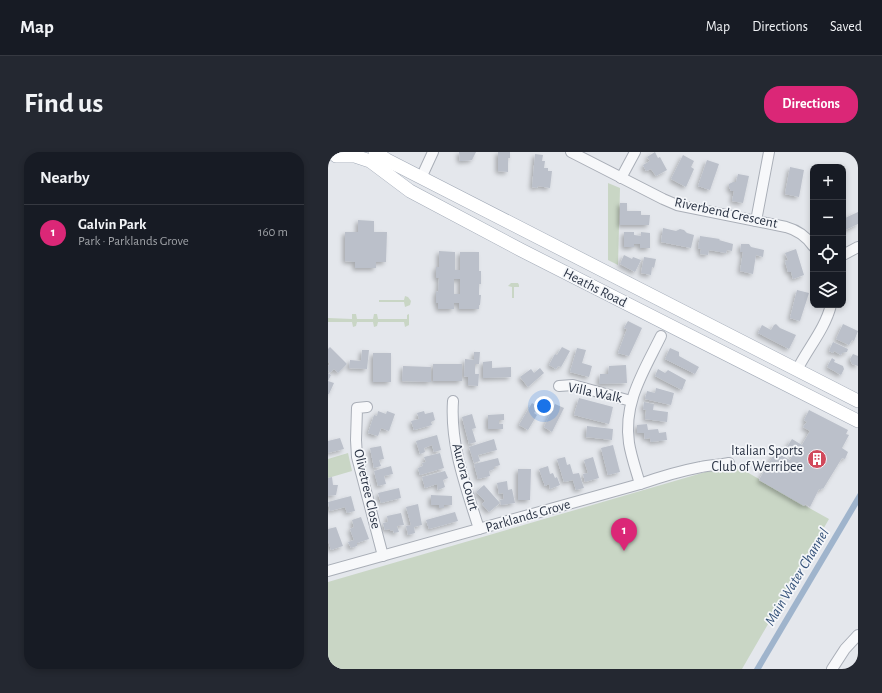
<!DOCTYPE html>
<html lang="en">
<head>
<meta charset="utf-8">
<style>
	body { margin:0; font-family:"Alegreya Sans",sans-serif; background:#242831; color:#f1f3f6 }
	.controls { position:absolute; right:12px; top:12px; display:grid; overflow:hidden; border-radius:8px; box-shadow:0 2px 6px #0003 }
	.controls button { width:36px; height:36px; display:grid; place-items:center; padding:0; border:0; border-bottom:1px solid #363941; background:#171b24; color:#f1f3f6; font:20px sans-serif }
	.you { position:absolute; left:216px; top:254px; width:14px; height:14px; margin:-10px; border:3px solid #fff; border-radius:50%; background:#1a73e8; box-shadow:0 0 0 6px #1a73e833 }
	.badge { display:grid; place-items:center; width:26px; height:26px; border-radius:50%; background:#db2777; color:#fff; font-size:13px; font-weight:700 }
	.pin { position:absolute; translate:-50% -33px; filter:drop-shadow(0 1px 2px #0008) }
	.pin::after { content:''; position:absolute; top:21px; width:14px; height:12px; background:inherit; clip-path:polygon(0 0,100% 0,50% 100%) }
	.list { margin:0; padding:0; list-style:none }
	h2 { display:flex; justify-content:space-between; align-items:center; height:52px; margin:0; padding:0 16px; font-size:17px }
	h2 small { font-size:13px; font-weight:400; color:#9ea1a6 }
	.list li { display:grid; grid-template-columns:26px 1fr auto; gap:12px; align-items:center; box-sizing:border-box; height:56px; padding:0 16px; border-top:1px solid #363941 }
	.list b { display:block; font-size:15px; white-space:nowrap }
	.list p { margin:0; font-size:13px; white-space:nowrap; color:#9ea1a6 }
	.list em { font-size:13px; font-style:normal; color:#9ea1a6 }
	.icon { flex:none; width:22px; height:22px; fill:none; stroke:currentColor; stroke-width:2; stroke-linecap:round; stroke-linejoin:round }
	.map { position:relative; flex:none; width:530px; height:517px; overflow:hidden; border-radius:16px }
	header { display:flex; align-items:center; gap:24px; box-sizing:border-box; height:56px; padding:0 20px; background:#171b24; border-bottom:1px solid #363941 }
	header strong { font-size:19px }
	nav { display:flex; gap:22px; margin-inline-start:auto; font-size:14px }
	.intro { display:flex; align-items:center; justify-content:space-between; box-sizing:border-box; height:96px; padding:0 24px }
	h1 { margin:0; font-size:28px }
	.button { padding:10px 18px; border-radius:16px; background:#db2777; color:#fff; font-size:14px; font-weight:700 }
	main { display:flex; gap:24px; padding:0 24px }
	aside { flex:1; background:#171b24; border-radius:16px; box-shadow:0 2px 6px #0003 }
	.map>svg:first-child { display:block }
	.green { fill:#c9d6c5 }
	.water { fill:#9fb4cc }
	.building { fill:#bbc0ca; fill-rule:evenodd; filter:url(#shadow) }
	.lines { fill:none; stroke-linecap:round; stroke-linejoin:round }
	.minor-casing { stroke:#a9aeb7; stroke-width:12 }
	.major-casing { stroke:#a3abb8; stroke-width:14 }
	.minor { stroke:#f7f8fa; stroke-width:10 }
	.major { stroke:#fff; stroke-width:13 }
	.labels { text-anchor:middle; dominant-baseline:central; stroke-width:3.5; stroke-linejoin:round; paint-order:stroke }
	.street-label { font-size:14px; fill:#2b3445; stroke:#f4f6f9 }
	.poi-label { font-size:14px; fill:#2b3445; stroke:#f4f6f9; text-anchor:end }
	.water-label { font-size:15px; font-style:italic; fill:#34527a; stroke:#f4f6f9 }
</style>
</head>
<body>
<header>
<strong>Map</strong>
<nav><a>Map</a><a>Directions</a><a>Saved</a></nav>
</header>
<div class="intro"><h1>Find us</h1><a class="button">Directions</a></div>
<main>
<aside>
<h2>Nearby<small></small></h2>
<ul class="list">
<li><span class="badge">1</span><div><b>Galvin Park</b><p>Park · Parklands Grove</p></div><em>160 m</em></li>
</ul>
</aside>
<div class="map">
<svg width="530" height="517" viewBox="0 0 530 517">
	<defs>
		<filter id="shadow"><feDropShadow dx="-2.5" dy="2.5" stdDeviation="2" flood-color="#0004"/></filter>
	</defs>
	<rect width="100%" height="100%" fill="#e4e7ec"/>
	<g class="green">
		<polygon points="280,31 292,36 290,113 280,108"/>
		<polygon points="183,131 190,131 191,133 191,135 186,135 186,146 184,146 184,135 180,134"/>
		<polygon points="77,144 80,145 83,149 82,153 77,155 76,150 51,150 51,148 76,148"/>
		<polygon points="24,162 28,162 29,167 45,167 46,162 49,162 50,167 79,167 79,163 81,162 81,173 77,175 76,170 50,170 49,174 46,175 45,170 29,170 28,174 25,175 24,170 0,170 0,166 24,167"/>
		<polygon points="20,301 24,319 0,326 0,307"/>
		<polygon points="405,312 431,327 431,328 501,367 414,517 0,517 0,430"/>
	</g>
	<polygon class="water" points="530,341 530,353 433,517 426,517"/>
	<g class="building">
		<polygon points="131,0 148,0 144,8 132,9"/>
		<polygon points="170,0 182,0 182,6 180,6 180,20 170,19"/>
		<polygon points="327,0 330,6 332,5 339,18 328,24 323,17 318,19 315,13 322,9 319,5"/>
		<polygon points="207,2 215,3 214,9 217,9 216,16 220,16 220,19 224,19 222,36 210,34 209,36 204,35"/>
		<polygon points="355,3 366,9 363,15 366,17 358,35 343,27"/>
		<polygon points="379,8 391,12 382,38 370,34"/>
		<polygon points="462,15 476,18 471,45 457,42"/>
		<polygon points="410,22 421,24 415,51 404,49 406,39 403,39 401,35 401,32 405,30 408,30"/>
		<polygon points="292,51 299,51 299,59 313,59 313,63 322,63 321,73 292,73"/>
		<polygon points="530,60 530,72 515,79 515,67"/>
		<polygon points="30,68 46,69 46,80 59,80 58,110 48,110 48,116 27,116 27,110 17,109 17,80 30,80"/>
		<polygon points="335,76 348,79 352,77 356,78 359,81 366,83 363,96 333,90"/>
		<polygon points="296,80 306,80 306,83 313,84 313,80 322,81 322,96 312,96 312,92 306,92 306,95 296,95"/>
		<polygon points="372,84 392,87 391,88 405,92 404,99 399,98 398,101 381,98 380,103 372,102 373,97 370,96"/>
		<polygon points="413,92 421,92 423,95 436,98 435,105 428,103 425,122 412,119 415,100 412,100"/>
		<polygon points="468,97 476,123 465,127 463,120 460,120 457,109 460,108 457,101"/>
		<path d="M111 99 127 100V118H132V100H151V119H153V132H151V143H153L152 153H151V157H131V151H126V157H110V151H108V139L110 140 111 126H108V115H111ZM126 127H132V142H126Z"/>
		<polygon points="296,103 304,107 305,105 313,108 307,120 292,112"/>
		<polygon points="316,105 328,107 326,116 324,115 323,123 313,121"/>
		<polygon points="469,138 481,141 472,169 462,166"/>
		<polygon points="300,169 314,176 301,204 290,201 299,177 296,176"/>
		<polygon points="448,172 452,176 468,183 461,197 430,181 434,173 443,178 446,173"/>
		<polygon points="515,172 530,179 526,189 524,188 521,193 508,187"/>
		<polygon points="505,190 520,197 519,200 514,201 513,203 506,199 505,201 501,199"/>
		<polygon points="2,195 19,212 10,221 6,217 2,221 0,218 0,214 2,212 0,209 0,197"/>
		<polygon points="234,195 242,199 233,215 230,214 228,217 221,213 227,202 229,203"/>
		<polygon points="249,196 258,198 254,211 264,214 261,225 242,220"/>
		<polygon points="342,196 351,200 351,204 371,215 367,222 337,207"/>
		<polygon points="34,198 41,198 39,217 21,216 22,208 33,209"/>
		<polygon points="146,200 152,200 151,212 147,212 147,222 151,222 150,234 140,233 140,225 136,224 137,207 146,208"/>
		<rect x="45" y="201" width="18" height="29"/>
		<polygon points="525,202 530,204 530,214 524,212 522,207"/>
		<polygon points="504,206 507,208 506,210 515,214 516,217 513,223 499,215"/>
		<polygon points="164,209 164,216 183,215 183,225 155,226 155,210"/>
		<rect x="105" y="212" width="29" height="17"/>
		<polygon points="298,213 299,231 271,232 272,222 280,222 281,214"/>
		<polygon points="75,214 103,215 103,230 74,229"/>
		<polygon points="212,216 216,221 200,235 192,225 203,217 206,221"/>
		<polygon points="330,217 337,221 340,218 358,228 354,238 327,224"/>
		<polygon points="0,221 3,223 0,229 6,231 1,242 0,242"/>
		<polygon points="328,236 346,241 343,253 317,247 319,239 327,241"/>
		<polygon points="251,246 285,255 281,272 246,263"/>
		<polygon points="316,250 326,252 325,258 340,260 339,270 317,267 318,258 315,257"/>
		<polygon points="204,251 210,255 206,261 209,263 200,278 191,273"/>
		<polygon points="227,252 236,256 224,280 216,275"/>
		<polygon points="481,258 520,278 518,282 521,283 514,296 520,300 517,307 514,306 495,337 494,336 493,338 491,337 482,355 477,352 476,354 431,328 447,300 462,308 467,299 459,295 464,287 474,293 482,279 475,275 479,270 476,268"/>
		<polygon points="50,259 58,262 59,259 67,262 61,279 53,276 50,284 40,281 46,263 49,264"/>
		<polygon points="96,259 97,262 105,260 107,268 103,270 104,273 86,278 83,269 91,267 89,261"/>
		<polygon points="144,262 148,276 144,277 148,290 141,292 134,265"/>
		<polygon points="176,262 176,268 171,268 171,272 175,272 175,277 160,277 160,263"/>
		<polygon points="319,272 320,278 330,277 331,281 338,280 339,288 323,290 322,286 317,287 316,281 309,281 309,273"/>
		<polygon points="259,274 285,277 284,288 258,285"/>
		<polygon points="109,283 113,298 106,300 104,293 96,296 97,300 92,302 88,289"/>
		<polygon points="12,286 16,297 0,301 0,289"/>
		<polygon points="166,287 169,298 150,303 152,309 146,311 141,295"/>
		<polygon points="285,293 292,320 280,323 273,296"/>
		<polygon points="53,294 56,307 51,308 53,314 46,316 42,296"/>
		<polygon points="112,301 116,316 92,323 90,316 95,314 94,311 98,310 96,305"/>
		<polygon points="237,305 239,313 242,312 245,322 251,321 256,336 248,338 245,328 236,330 229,307"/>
		<polygon points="265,305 271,326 257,330 255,322 260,321 256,308"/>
		<polygon points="170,306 172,313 166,315 166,317 161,319 162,324 150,327 146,312"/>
		<polygon points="63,314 65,322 56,324 58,332 50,334 46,319"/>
		<polygon points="220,314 222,322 225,321 227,326 229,325 232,333 222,337 221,332 217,334 211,317"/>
		<polygon points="190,317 203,317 202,348 190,348"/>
		<polygon points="117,319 120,326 115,328 117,335 110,338 109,332 97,336 94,325"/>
		<polygon points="4,325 5,333 10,333 8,343 0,344 0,326"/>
		<polygon points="179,329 180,338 184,337 187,351 173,353 172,348 176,347 175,341 171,342 169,331"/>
		<polygon points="156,333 172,351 161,360 154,352 157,349 148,340"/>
		<polygon points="71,336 73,346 53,351 50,341"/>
		<polygon points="103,343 124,344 124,353 116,353 116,356 111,356 111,353 103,353"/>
		<polygon points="23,344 27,359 19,361 17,355 2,359 0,350"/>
		<polygon points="90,352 94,373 86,375 87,381 80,383 78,374 83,373 78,355"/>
		<polygon points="127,360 130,369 101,377 98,368"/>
		<polygon points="73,361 76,373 69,374 71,380 66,381 65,378 62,379 62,377 57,378 55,371 60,370 59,364"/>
		<polygon points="33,365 41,387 29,391 29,394 23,396 20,390 26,388 22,377 26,375 24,368"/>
		<polygon points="8,375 15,394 3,398 0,388 0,377"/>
	</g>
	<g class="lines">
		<defs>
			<g id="minor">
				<path d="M243 0 335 47 349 53 458 75C469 78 478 84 485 94"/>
				<polyline points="93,26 105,0"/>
				<polyline points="293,26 307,0"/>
				<polyline points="428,69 441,0"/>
				<polyline points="515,103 530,95"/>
				<path d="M469 218C480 196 497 177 503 153"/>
				<polyline points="231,234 245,233 303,249"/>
				<path d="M125 249C122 294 138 335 151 377"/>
				<polyline points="39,255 29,256 28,288 29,305 55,404"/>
				<path d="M312 332C308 318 303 304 301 291 295 250 316 219 333 184"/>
				<path d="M0 419 312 332C332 325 352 319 373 315 382 313 391 313 401 311"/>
				<polyline points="504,517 517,497 530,483"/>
			</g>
			<g id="major">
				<polyline points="47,0 59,8 530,249"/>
				<polyline points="8,4 27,4 42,9 82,39 193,98 530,269"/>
			</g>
		</defs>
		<use href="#minor" class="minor-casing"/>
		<use href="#major" class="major-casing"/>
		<use href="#minor" class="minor"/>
		<use href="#major" class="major"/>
	</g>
	<defs>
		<symbol id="building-disc" viewBox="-11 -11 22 22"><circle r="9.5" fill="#d1495b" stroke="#f4f6f9"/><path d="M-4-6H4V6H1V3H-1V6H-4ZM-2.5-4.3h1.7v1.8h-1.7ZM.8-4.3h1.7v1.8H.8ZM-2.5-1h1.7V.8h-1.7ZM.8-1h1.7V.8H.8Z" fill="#fff"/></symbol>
	</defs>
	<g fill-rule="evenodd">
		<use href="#building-disc" x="478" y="296" width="22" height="22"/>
	</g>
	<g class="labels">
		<g class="street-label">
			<text transform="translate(398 61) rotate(12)">Riverbend Crescent</text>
			<text transform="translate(267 136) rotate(27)">Heaths Road</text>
			<text transform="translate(267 241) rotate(12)">Villa Walk</text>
			<text transform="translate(137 325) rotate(75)">Aurora Court</text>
			<text transform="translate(39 337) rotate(77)">Olivetree Close</text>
			<text transform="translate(200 364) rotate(-16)">Parklands Grove</text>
		</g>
		<g class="poi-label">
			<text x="475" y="299">Italian Sports<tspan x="475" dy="16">Club of Werribee</tspan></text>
		</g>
		<g class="water-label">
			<text transform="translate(469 425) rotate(-59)">Main Water Channel</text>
		</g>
	</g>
</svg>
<div class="controls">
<button>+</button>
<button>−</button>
<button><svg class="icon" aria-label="locate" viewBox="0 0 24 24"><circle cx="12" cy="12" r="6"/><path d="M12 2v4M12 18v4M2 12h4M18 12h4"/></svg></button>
<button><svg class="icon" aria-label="layers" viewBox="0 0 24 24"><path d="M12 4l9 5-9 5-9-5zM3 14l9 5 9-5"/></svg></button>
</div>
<div class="you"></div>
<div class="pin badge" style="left:296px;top:399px">1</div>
</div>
</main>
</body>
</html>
